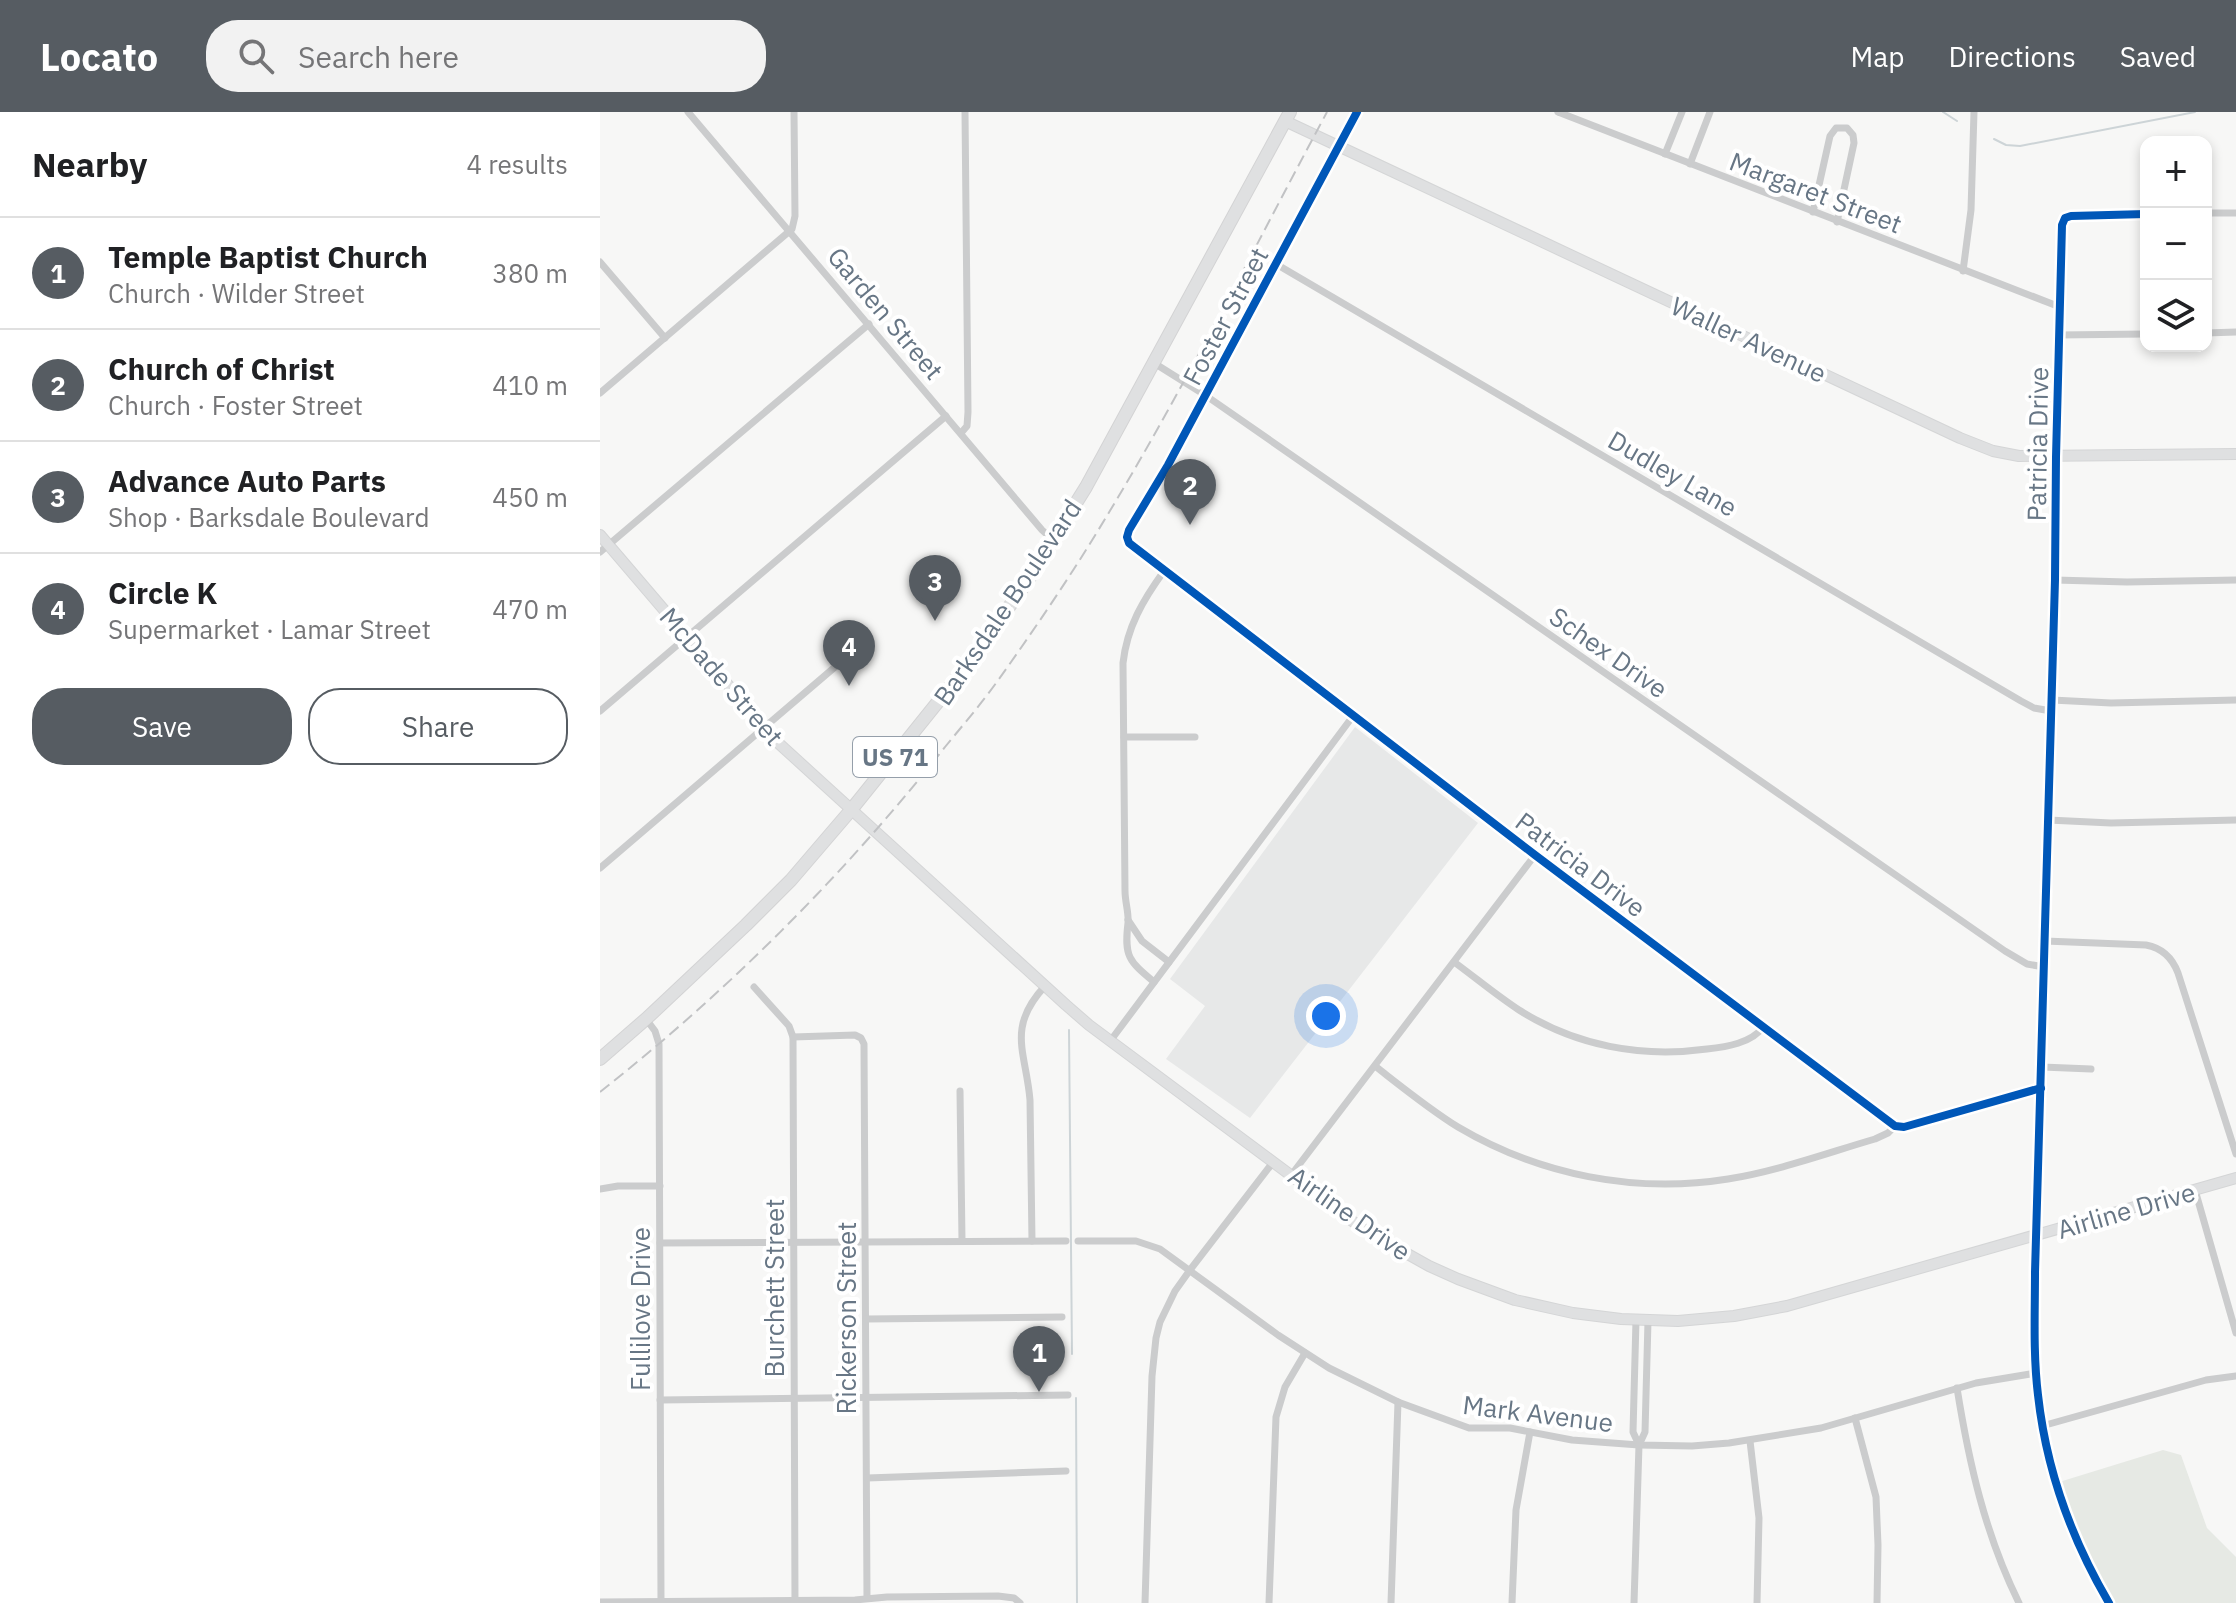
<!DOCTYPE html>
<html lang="en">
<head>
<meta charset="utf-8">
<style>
	body { margin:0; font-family:"IBM Plex Sans",sans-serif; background:#f2f2f2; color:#202124 }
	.controls { position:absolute; right:24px; top:24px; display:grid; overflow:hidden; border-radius:16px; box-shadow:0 4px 12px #0003 }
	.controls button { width:72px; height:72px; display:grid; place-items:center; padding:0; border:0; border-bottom:2px solid #e0e0e0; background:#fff; color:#202124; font:40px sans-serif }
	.you { position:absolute; left:726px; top:904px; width:28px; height:28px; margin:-20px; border:6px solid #fff; border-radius:50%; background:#1a73e8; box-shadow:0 0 0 12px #1a73e833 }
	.badge { display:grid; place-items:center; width:52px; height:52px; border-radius:50%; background:#565c62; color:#fff; font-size:26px; font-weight:700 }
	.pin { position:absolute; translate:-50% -66px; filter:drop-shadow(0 2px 4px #0008) }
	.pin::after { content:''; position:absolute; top:42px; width:28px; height:24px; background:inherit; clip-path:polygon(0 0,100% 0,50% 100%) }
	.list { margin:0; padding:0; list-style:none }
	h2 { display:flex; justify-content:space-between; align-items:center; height:104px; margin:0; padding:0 32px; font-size:34px }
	h2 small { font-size:26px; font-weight:400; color:#757577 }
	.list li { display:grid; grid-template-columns:52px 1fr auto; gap:24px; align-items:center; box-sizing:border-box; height:112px; padding:0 32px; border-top:2px solid #e0e0e0 }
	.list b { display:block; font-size:30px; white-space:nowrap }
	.list p { margin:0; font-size:26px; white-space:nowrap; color:#757577 }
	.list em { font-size:26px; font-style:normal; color:#757577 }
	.actions { display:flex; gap:16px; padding:24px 32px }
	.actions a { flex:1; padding:18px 0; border:2px solid #565c62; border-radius:32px; text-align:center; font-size:28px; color:#565c62 }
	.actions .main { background:#565c62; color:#fff }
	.icon { flex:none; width:44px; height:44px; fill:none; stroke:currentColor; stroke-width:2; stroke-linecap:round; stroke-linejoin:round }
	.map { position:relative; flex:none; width:1636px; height:1491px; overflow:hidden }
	header { display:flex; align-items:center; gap:48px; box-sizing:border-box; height:112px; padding:0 40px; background:#565c62; color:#fff }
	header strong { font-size:38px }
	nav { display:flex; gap:44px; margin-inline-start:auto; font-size:28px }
	.search { width:560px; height:72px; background:#f2f2f2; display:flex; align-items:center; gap:20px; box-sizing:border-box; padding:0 28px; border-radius:32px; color:#757577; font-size:30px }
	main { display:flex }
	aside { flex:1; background:#fff }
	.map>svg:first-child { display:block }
	.built { fill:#e7e8e8 }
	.green { fill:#e6e9e4 }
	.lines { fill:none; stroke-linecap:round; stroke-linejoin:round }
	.stream { stroke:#cdd4d7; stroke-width:2 }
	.secondary-casing { stroke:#d4d5d6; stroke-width:12 }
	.primary-casing { stroke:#d3d3d4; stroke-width:14 }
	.street { stroke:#cbcccd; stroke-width:7 }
	.secondary { stroke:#dfe0e1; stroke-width:10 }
	.primary { stroke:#dfe0e1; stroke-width:12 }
	.rail { stroke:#c1c2c4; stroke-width:2; stroke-dasharray:12 6; stroke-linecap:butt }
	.cycleway-casing { stroke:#fff; stroke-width:13 }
	.cycleway { stroke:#0057b8; stroke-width:8 }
	.labels { text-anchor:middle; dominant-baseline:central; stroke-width:8; stroke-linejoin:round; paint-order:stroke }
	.shield { fill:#fff; stroke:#959faa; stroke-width:2 }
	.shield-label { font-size:24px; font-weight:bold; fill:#677685 }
	.street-label { font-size:26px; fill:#677685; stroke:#fff }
</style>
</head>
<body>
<header>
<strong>Locato</strong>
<div class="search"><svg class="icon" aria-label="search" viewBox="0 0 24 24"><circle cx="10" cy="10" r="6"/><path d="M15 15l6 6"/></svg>Search here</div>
<nav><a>Map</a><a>Directions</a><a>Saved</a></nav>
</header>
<main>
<aside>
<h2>Nearby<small>4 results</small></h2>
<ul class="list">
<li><span class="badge">1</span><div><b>Temple Baptist Church</b><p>Church · Wilder Street</p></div><em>380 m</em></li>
<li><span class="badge">2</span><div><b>Church of Christ</b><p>Church · Foster Street</p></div><em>410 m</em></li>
<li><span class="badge">3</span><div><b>Advance Auto Parts</b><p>Shop · Barksdale Boulevard</p></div><em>450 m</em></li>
<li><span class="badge">4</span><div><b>Circle K</b><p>Supermarket · Lamar Street</p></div><em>470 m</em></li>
</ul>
<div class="actions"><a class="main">Save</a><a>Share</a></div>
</aside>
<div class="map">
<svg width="1636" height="1491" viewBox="0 0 1636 1491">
	<rect width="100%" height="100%" fill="#f7f7f6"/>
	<polygon class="built" points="755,615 878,711 650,1006 566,947 605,894 570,867"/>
	<polygon class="green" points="1563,1338 1581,1343 1607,1416 1636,1445 1636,1491 1510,1491 1456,1371"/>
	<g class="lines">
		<g class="stream">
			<polyline points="1343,0 1357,9"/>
			<polyline points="1394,27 1406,33 1420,34 1595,0"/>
			<polyline points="469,918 472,1242"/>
			<polyline points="476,1286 477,1491"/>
		</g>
		<defs>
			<g id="secondary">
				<polyline points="685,9 1360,326 1393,339 1419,344 1636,342"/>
				<path d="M1456 345 1455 468 1435 1160C1435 1201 1433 1242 1438 1283 1446 1356 1472 1428 1509 1491"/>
				<polyline points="0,423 175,628 466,893 489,913 763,1117 829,1154 858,1167 915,1188 973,1201 1021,1207 1078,1209 1134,1204 1187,1194 1636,1066"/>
			</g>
			<polyline id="primary" points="0,947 46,907 146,813 191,768 251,698 374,545 430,465 486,375 690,0"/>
		</defs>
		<use href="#secondary" class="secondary-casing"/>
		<use href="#primary" class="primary-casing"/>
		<g class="street">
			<polyline points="88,0 442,418 453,428"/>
			<polyline points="757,0 568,353 529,418 527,425 529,431 935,743 1295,1014 1304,1015 1441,976"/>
			<polyline points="958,0 1460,195"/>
			<polyline points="1065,42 1082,0"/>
			<polyline points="1090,52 1110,0"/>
			<polyline points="1213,100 1230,24 1236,16 1247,16 1253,23 1254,31 1237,110"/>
			<polyline points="1606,101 1636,101"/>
			<polyline points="0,150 65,226"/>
			<polyline points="676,152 1421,589 1434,596 1451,599"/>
			<polyline points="1363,159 1371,98 1374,0"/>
			<polyline points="1606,221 1636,220"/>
			<polyline points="1458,223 1546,222"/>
			<polyline points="554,251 605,283 1405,839 1427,852 1444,855"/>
			<polyline points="0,281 192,117 195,104 194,0"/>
			<polyline points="361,321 367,314 368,300 365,0"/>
			<polyline points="1456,345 1463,109 1471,104 1546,102"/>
			<polyline points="0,440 269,212"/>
			<polyline points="1455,468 1527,470 1636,468"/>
			<polyline points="1452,588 1511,591 1636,588"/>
			<polyline points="0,599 346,304"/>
			<polyline points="524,625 595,625"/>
			<polyline points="1448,708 1511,711 1636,708"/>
			<polyline points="0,756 256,537"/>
			<polyline points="528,808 542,829 569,850"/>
			<path d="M1445 829 1546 833C1562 836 1572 845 1578 861L1636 1042"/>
			<path d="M854 850C876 866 896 883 919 898 976 934 1041 946 1107 937 1126 935 1152 931 1163 915"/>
			<path d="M554 870C529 849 524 845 528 811 529 801 525 790 525 779L523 551C527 515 543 488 564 459"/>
			<polyline points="154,875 189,914 193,925 195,1491"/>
			<polyline points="46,907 55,919 59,932 61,1491"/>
			<polyline points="193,925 255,923 261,926 264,932 267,1486"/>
			<polyline points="511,928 753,604"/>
			<path d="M775 954C802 975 829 997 858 1015 939 1063 1035 1082 1128 1067 1178 1059 1227 1041 1275 1027L1288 1021 1295 1014"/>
			<polyline points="1442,955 1491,957"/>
			<polyline points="360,979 362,1129"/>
			<polyline points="692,1062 935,743"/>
			<polyline points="0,1077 18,1074 60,1074"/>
			<polyline points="1595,1078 1636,1221"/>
			<path d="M432 1129 430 988C426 940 406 916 445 874"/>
			<polyline points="478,1129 536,1129 560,1137 678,1223 729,1256 798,1290 869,1316 910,1316 972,1328 1039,1333 1092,1334 1129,1331 1221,1316 1376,1271 1436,1261"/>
			<polyline points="60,1131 466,1129"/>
			<polyline points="266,1207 462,1205"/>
			<polyline points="1036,1208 1033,1320 1039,1333"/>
			<path d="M1357 1276C1369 1351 1385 1422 1419 1491"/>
			<polyline points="60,1288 468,1283"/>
			<polyline points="1255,1306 1276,1385 1278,1433 1277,1491"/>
			<polyline points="1442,1314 1606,1268 1636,1264"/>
			<polyline points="1150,1329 1159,1406 1157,1491"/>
			<polyline points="267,1366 466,1359"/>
			<polyline points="0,1490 255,1488 287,1485 398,1484 414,1486 420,1491"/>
			<polyline points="545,1491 552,1264 556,1226 560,1210 575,1179 590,1158 674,1049"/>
			<polyline points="669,1491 676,1305 685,1275 705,1241"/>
			<polyline points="791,1491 798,1290"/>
			<polyline points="912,1491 916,1398 930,1320"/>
			<polyline points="1034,1491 1039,1333 1045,1320 1048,1209"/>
		</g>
		<use href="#secondary" class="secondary"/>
		<use href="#primary" class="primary"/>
		<path class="rail" d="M0 980C128 879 244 763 345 635 363 613 382 591 399 567 436 515 472 462 505 407 585 275 654 136 727 0"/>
		<defs>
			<g id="cycleway">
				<polyline points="757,0 568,353 529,418 527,425 529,431 935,743 1295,1014 1304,1015 1441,976"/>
				<path d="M1509 1491C1472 1428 1446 1356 1438 1283 1433 1242 1435 1201 1435 1160L1455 468 1456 345 1462 113 1465 106 1471 104 1546 102"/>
			</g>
		</defs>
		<use href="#cycleway" class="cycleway-casing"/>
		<use href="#cycleway" class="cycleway"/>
	</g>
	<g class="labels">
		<rect class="shield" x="253" y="625" width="84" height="40" rx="6"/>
		<g class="shield-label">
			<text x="295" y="645">US 71</text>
		</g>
		<g class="street-label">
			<text transform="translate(1216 80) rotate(21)">Margaret Street</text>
			<text transform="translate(286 201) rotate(50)">Garden Street</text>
			<text transform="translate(625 204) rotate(-62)">Foster Street</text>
			<text transform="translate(1149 227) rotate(25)">Waller Avenue</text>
			<text transform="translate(1437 332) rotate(-89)">Patricia Drive</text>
			<text transform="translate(1073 361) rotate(30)">Dudley Lane</text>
			<text transform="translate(407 490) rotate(-56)">Barksdale Boulevard</text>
			<text transform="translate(1009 540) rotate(35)">Schex Drive</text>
			<text transform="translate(122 564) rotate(49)">McDade Street</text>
			<text transform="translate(981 752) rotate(37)">Patricia Drive</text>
			<text transform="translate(1526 1098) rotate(-16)">Airline Drive</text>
			<text transform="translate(750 1101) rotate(35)">Airline Drive</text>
			<text transform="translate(174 1176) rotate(-90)">Burchett Street</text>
			<text transform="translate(40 1197) rotate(-90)">Fullilove Drive</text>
			<text transform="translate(246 1206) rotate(-90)">Rickerson Street</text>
			<text transform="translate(938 1301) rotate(7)">Mark Avenue</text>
		</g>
	</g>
</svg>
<div class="controls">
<button>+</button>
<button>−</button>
<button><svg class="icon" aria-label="layers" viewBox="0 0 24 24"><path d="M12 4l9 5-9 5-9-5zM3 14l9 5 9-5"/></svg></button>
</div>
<div class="you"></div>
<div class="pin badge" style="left:439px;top:1280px">1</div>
<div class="pin badge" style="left:590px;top:413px">2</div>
<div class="pin badge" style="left:335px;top:509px">3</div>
<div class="pin badge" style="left:249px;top:574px">4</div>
</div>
</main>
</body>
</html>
